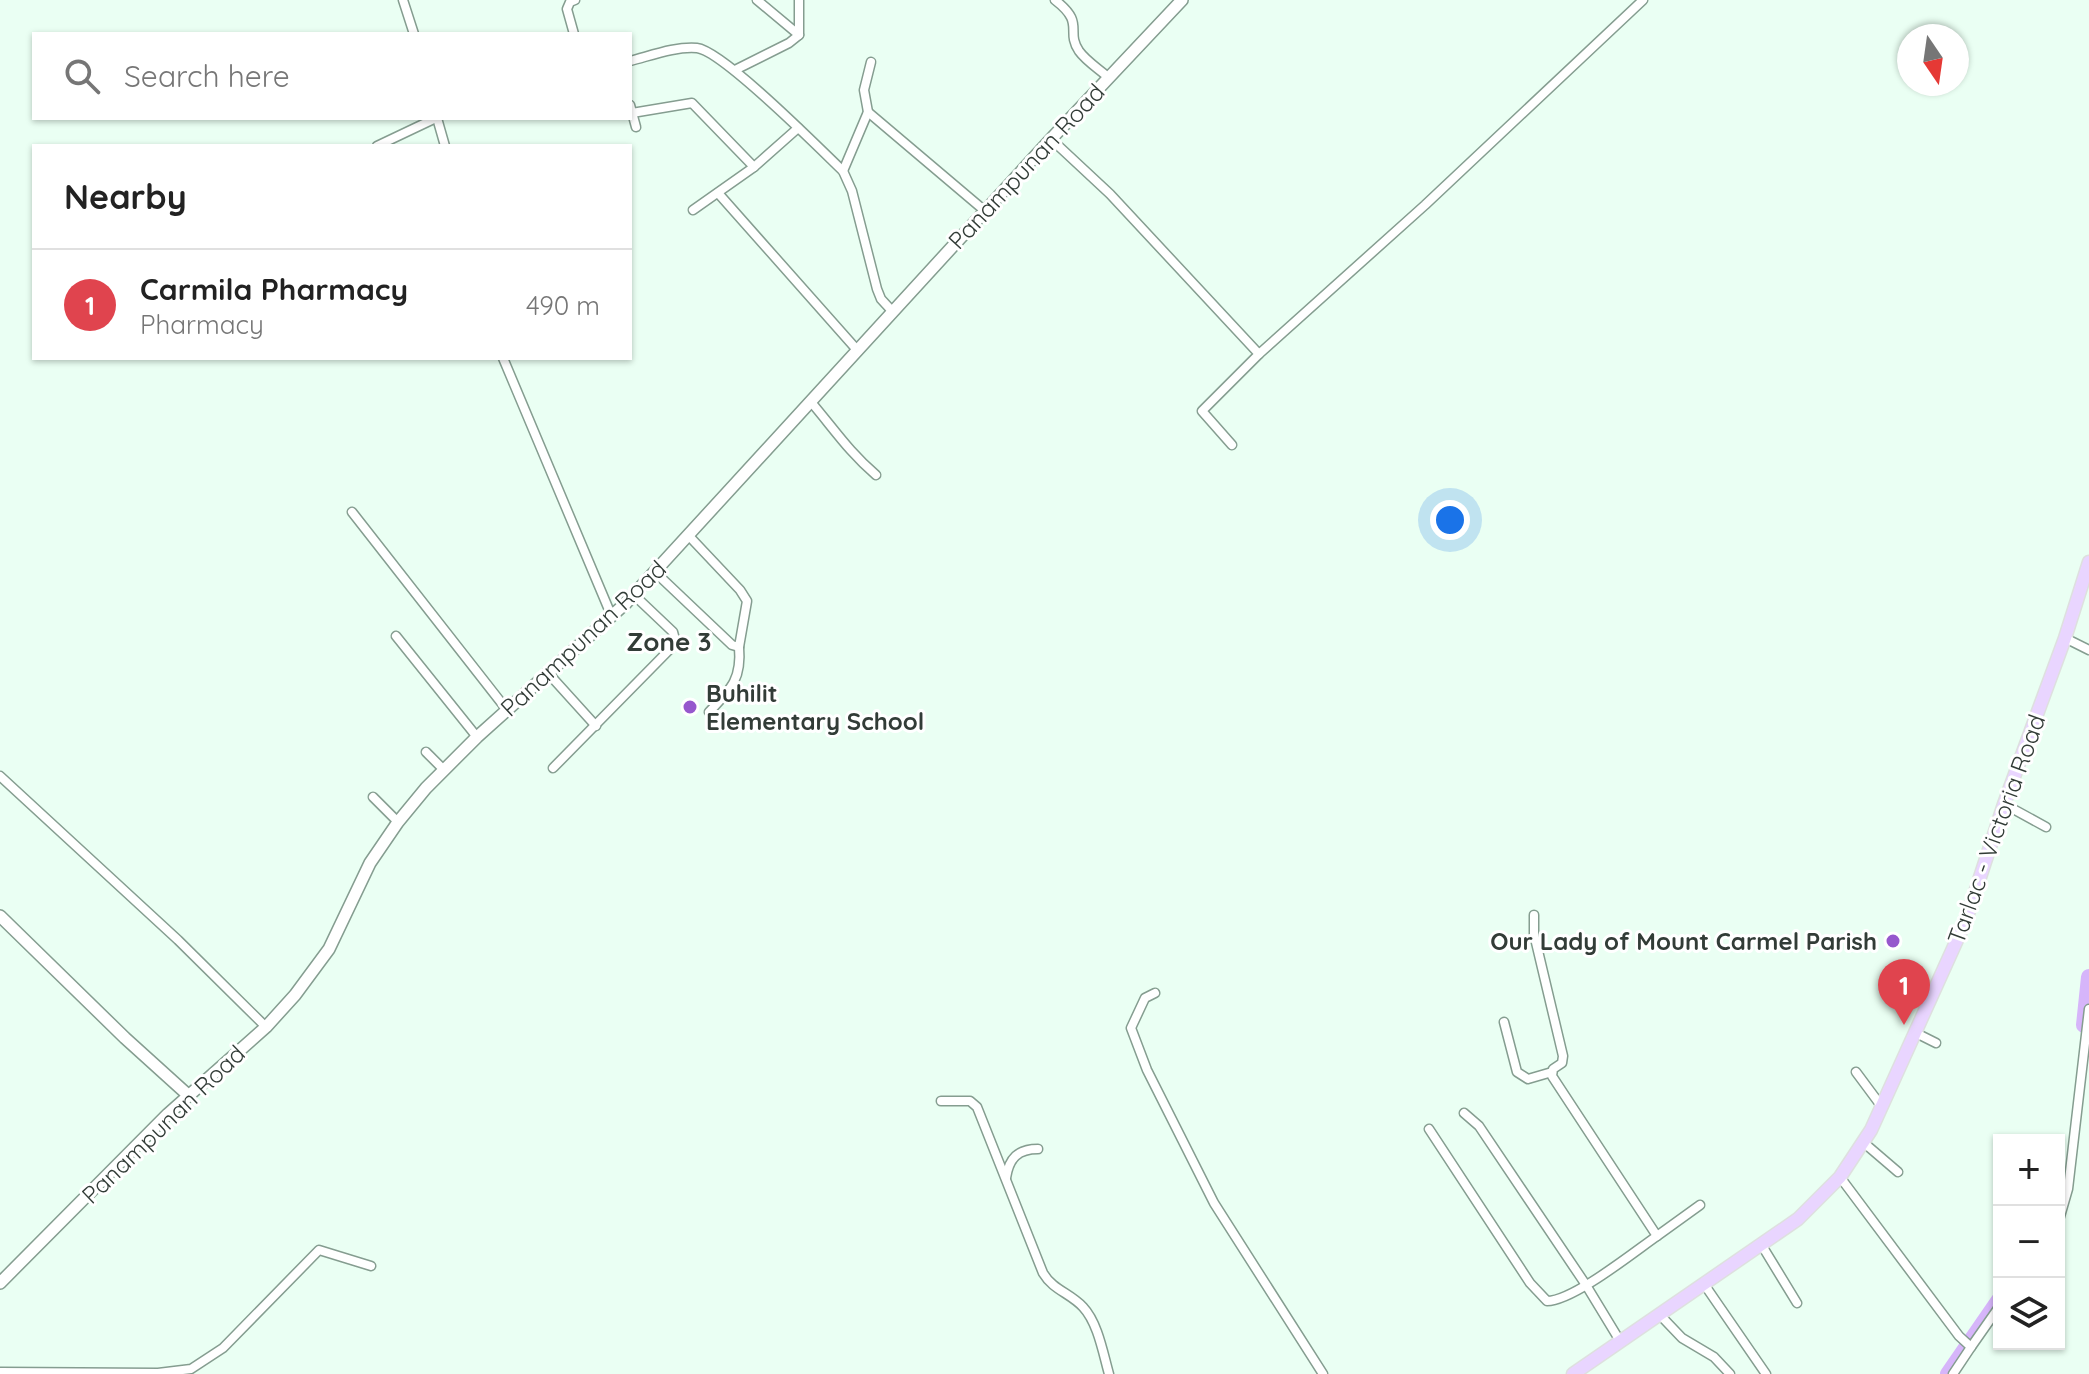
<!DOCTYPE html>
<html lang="en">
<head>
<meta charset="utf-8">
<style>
	body { margin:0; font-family:Quicksand,sans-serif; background:#f2f2f2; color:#222 }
	.controls { position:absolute; right:24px; bottom:24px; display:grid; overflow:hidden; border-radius:0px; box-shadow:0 2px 6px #0004 }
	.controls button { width:72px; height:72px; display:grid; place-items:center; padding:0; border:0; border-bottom:2px solid #e0e0e0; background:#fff; color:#222; font:40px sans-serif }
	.compass { position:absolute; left:1897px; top:24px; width:72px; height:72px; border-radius:50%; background:#fff; box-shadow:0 2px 6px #0004; rotate:167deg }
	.you { position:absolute; left:1450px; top:520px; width:28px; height:28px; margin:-20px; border:6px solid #fff; border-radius:50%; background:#1a73e8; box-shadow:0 0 0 12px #1a73e833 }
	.badge { display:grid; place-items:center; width:52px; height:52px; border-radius:50%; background:#9657cd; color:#fff; font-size:26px; font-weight:700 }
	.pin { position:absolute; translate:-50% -66px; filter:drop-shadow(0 2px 4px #0008) }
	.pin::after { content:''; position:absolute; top:42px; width:28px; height:24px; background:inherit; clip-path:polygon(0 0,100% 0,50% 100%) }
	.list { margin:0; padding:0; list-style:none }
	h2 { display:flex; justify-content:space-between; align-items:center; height:104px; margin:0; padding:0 32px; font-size:34px }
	h2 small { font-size:26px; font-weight:400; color:#767676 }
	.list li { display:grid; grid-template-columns:52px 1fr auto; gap:24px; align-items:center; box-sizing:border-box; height:112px; padding:0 32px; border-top:2px solid #e0e0e0 }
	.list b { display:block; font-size:30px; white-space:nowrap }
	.list p { margin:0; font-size:26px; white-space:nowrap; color:#767676 }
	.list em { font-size:26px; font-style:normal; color:#767676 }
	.icon { flex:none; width:44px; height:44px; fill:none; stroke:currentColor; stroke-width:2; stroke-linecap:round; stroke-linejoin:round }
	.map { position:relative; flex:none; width:2089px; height:1374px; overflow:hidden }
	.search { position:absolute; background:#fff; box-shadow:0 2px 6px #0004; left:32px; top:32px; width:600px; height:88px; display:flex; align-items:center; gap:20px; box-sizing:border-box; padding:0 28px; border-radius:0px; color:#767676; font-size:30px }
	.panel { position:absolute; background:#fff; box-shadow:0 2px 6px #0004; left:32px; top:144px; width:600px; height:216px; border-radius:0px }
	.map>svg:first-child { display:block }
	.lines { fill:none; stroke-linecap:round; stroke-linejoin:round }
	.river { stroke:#d6b5fa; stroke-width:16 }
	.street-casing { stroke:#859d90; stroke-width:11 }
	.secondary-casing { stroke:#859d90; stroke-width:14 }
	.primary-casing { stroke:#dee0df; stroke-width:15 }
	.street { stroke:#fff; stroke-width:8 }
	.secondary { stroke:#fff; stroke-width:11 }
	.primary { stroke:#e9d5ff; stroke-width:12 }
	.poi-dot { fill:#9657cd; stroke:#fff; stroke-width:3 }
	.labels { text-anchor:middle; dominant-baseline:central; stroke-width:6; stroke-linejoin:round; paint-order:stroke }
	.street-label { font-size:24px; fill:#323c37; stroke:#fff }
	.poi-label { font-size:24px; font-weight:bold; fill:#323c37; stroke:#fff; text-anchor:start }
	.neighbourhood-label { font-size:26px; font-weight:bold; fill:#323c37; stroke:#fff }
</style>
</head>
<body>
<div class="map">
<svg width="2089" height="1374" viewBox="0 0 2089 1374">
	<rect width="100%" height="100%" fill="#eafff3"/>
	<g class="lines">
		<g class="river">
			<polyline points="2084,1025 2089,977"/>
			<polyline points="1948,1374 1999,1300"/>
		</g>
		<defs>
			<g id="street">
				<polyline points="403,0 414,34"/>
				<polyline points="757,0 799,35"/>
				<path d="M1055 0C1086 24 1065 30 1079 51 1086 61 1099 69 1108 77"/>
				<polyline points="574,34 567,9 570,2 575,0"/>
				<path d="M630 61C650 56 676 46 697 48 723 51 819 148 843 171L852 191 877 289 881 299 893 312"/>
				<polyline points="735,70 789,43 799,35 799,0"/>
				<polyline points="630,105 636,127"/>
				<polyline points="868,112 985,211"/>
				<polyline points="632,113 692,103 754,167 798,128"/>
				<polyline points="437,118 445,146"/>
				<polyline points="1051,139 1110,194 1259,354 1202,411 1232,445"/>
				<polyline points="377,146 436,118"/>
				<polyline points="843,171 868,112 864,90 871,62"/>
				<polyline points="718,193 858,351"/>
				<polyline points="693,210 754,167"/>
				<polyline points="1259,354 1425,205 1643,0"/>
				<polyline points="503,358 612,617"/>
				<path d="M811 402C834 429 849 452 876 475"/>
				<polyline points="352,512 507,710"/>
				<polyline points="655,572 732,645 739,647 747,601 740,590 689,536"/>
				<polyline points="396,636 477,737"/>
				<polyline points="2065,638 2089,650"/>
				<polyline points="548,673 596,726"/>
				<path d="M709 712C730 690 742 680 739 647"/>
				<polyline points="426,752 444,770"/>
				<polyline points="553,768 676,643 673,632 634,595"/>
				<polyline points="0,776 178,940 266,1027"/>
				<polyline points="373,797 398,822"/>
				<polyline points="2004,804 2046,827"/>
				<polyline points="1155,993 1145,998 1131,1028 1147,1070 1214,1203 1323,1374"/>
				<polyline points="1504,1022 1517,1072 1528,1079 1552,1072"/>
				<polyline points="1916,1033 1936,1043"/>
				<polyline points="1856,1072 1882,1107"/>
				<path d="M941 1101H970L977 1107 1043 1273C1053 1290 1070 1293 1083 1307 1098 1323 1103 1353 1109 1374"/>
				<polyline points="1464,1113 1479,1126 1586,1285 1620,1341"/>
				<path d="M1429 1129 1530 1283 1547 1301C1573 1301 1634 1252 1657 1236L1552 1076 1553 1069 1562 1063 1563 1056 1534 934V915"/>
				<polyline points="1863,1142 1898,1172"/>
				<polyline points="1840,1177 1959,1336 1971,1347 1953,1374"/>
				<path d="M1006 1178C1009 1158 1018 1149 1038 1149"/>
				<polyline points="2059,1220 2068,1189 2089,1009"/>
				<polyline points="1657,1236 1700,1205"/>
				<polyline points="1761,1244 1797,1303"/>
				<polyline points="1704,1284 1766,1374"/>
				<polyline points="1660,1315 1682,1338 1714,1357 1730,1374"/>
				<polyline points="1971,1347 1999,1307"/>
				<polyline points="0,1372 158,1373 191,1369 223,1348 319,1250 371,1266"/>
			</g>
			<g id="secondary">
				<polyline points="0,916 125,1038 188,1095"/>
				<polyline points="0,1283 168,1114 266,1027 295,995 329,949 370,863 398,822 426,788 477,737 626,603 1051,139 1182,0"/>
			</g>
			<polyline id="primary" points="1573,1374 1798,1219 1840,1177 1871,1130 1966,920 2004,804 2065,638 2089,562"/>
		</defs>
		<use href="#street" class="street-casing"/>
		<use href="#secondary" class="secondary-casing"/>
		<use href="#primary" class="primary-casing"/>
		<use href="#street" class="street"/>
		<use href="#secondary" class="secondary"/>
		<use href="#primary" class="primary"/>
	</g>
	<g class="poi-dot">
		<circle cx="690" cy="707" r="8"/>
		<circle cx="1893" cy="941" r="8"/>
	</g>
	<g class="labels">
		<g class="street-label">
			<text transform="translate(1026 166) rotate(-47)">Panampunan Road</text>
			<text transform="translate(583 638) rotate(-43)">Panampunan Road</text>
			<text transform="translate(1996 829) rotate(-70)">Tarlac - Victoria Road</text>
			<text transform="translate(163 1124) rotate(-44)">Panampunan Road</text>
		</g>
		<g class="poi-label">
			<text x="706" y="693">Buhilit<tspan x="706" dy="28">Elementary School</tspan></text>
			<text x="1877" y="941" text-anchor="end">Our Lady of Mount Carmel Parish</text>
		</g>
		<g class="neighbourhood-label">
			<text x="669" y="641">Zone 3</text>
		</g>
	</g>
</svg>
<div class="controls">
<button>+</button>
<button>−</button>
<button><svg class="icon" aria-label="layers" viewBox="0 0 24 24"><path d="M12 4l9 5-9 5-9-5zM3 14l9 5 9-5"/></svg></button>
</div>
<svg class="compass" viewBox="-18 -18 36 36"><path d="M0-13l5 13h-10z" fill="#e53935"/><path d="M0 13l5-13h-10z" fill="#767676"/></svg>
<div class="you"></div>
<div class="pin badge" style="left:1904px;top:1025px;background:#e0444e">1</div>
<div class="search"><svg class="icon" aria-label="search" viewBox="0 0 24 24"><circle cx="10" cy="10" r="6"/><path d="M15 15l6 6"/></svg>Search here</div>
<section class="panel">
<h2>Nearby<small></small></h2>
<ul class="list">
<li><span class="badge" style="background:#e0444e">1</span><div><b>Carmila Pharmacy</b><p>Pharmacy</p></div><em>490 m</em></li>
</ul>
</section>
</div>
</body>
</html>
